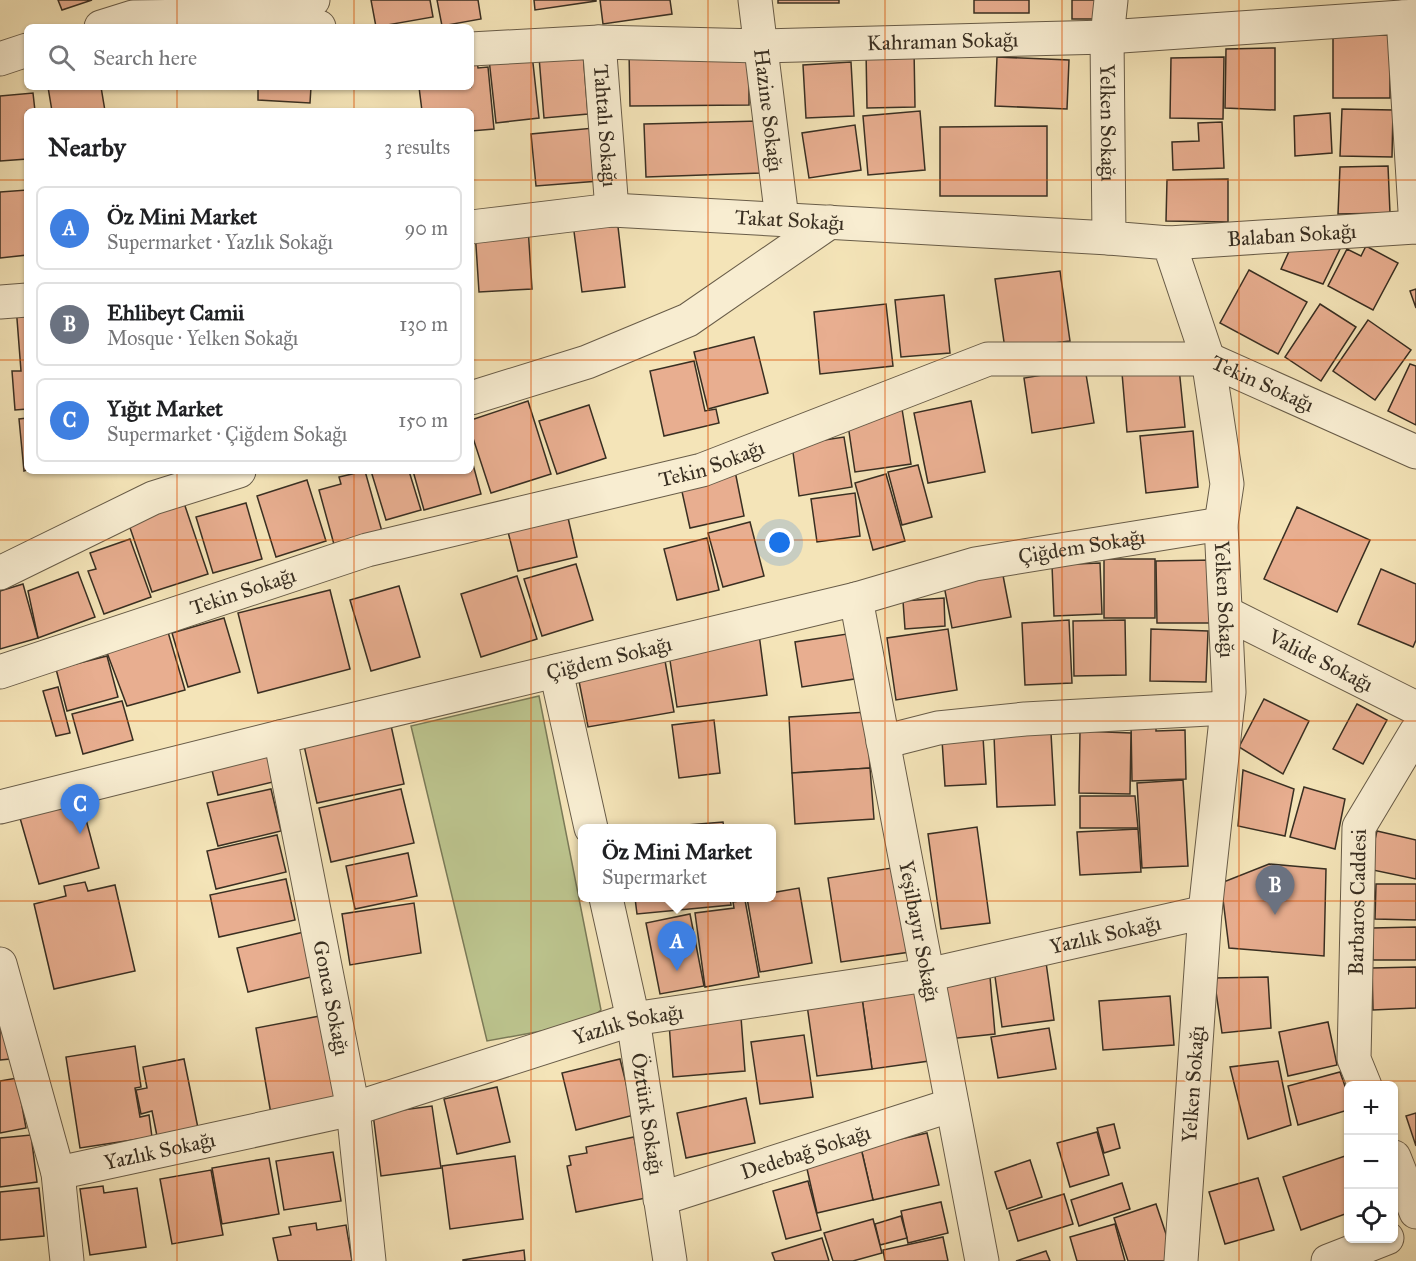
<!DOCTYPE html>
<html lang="en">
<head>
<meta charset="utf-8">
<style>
	body { margin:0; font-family:"IM FELL Great Primer",serif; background:#f6f6f6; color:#202124 }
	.controls { position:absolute; right:18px; bottom:18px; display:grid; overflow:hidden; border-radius:9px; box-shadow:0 2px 4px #0004 }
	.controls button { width:54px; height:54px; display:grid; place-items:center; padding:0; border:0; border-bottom:2px solid #e0e0e0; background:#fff; color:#202124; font:30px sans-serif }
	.you { position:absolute; left:780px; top:543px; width:21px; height:21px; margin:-15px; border:4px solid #fff; border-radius:50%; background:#1a73e8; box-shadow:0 0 0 9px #1a73e833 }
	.badge { display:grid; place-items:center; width:39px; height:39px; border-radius:50%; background:#8f2418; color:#fff; font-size:20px; font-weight:700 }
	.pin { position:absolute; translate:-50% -50px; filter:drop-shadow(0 2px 3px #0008) }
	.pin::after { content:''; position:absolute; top:32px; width:21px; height:18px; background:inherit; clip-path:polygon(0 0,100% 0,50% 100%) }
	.popup { position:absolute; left:578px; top:824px; width:198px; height:78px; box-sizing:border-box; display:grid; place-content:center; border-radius:9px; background:#fff; filter:drop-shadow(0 2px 4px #0005); font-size:20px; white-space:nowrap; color:#757577 }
	.popup b { font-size:22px; color:#202124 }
	.popup::after { content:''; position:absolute; left:50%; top:100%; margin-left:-12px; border:12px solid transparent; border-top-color:#fff }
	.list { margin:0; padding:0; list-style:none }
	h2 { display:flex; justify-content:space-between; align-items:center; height:78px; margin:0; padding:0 24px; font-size:26px }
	h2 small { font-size:20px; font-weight:400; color:#757577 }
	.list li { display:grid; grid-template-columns:39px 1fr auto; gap:18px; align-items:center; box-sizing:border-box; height:84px; margin:0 12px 12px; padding:0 12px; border:2px solid #e0e0e0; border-radius:9px }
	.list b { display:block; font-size:22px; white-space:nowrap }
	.list p { margin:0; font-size:20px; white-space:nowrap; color:#757577 }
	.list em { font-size:20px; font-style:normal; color:#757577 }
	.icon { flex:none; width:33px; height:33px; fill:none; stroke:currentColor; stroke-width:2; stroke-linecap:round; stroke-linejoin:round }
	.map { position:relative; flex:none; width:1416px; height:1261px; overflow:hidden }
	.search { position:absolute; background:#fff; box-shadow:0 2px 4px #0004; left:24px; top:24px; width:450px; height:66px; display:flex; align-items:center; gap:15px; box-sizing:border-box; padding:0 21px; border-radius:9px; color:#757577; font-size:22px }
	.panel { position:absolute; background:#fff; box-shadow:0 2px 4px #0004; left:24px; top:108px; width:450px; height:366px; border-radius:9px }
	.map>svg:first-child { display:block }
	.green { fill:#bcc48e; stroke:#7a7a58; stroke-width:1.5 }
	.building { fill:#e8ae90; stroke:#392f22; stroke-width:1.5 }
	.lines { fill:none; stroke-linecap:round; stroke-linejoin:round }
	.minor-casing { stroke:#685c48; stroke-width:35 }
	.minor { stroke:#f8edd1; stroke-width:33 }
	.grid { fill:none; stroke:#df570d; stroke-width:1.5; stroke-opacity:0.55 }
	.labels { text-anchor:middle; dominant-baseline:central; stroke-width:5; stroke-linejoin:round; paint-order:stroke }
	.street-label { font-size:21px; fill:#392f22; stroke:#f8edd1 }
</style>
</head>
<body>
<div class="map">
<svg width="1416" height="1261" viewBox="0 0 1416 1261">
	<rect width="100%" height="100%" fill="#f4e4b8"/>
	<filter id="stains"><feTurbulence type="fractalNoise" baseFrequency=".00333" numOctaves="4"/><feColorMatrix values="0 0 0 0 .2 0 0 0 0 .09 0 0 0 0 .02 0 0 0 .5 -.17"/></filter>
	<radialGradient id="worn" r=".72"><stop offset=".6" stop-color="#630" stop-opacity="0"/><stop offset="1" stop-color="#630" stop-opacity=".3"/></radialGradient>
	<polygon class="green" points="539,696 601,1010 585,1023 487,1041 411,726"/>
	<g class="building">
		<polygon points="58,0 92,0 62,10"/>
		<polygon points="371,0 430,0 433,17 376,27"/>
		<polygon points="437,0 478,0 481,19 442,26"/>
		<polygon points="534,0 596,0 596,1 535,10"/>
		<polygon points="600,0 670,0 672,14 603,24"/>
		<rect x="778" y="0" width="61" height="3"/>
		<rect x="974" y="0" width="55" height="13"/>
		<rect x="1072" y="0" width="26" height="19"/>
		<rect x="1333" y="35" width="57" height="63"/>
		<polygon points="1275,48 1275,110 1225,108 1226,49"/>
		<polygon points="749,49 749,105 630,106 629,50"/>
		<polygon points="914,49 915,107 867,108 866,50"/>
		<polygon points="583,53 588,114 544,118 539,57"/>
		<polygon points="532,54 539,118 496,123 489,59"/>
		<polygon points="997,57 1069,60 1067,109 995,106"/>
		<polygon points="1224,57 1223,119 1170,118 1171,58"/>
		<polygon points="471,61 477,61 478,68 488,67 494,129 471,131 471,111 422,111 419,87 471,87"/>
		<polygon points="851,62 854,116 806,118 803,65"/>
		<polygon points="48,87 101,87 105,111 52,111"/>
		<polygon points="258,87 311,87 310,103 258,100"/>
		<polygon points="33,93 35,111 27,111 27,159 0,161 0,96"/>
		<polygon points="1342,109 1393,110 1392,157 1340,156"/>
		<polygon points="920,111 925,170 868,175 863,116"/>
		<polygon points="1330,113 1332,153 1295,156 1294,116"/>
		<polygon points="759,121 761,173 646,177 644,124"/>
		<polygon points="1222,122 1224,168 1173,170 1172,142 1199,141 1198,123"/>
		<polygon points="855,125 861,170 809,178 802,133"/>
		<polygon points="1047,126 1047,196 940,196 940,127"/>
		<polygon points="594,128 599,181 536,186 531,134"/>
		<polygon points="1388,166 1390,213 1338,214 1340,167"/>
		<polygon points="1228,179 1228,222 1166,221 1167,180"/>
		<polygon points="27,190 27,255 0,258 0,192"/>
		<polygon points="617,218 625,287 582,292 573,224"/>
		<polygon points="528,227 532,289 479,292 475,230"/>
		<polygon points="1322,244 1340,249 1323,284 1281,269 1291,247"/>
		<polygon points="1366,246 1398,263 1373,310 1328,286 1347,249 1361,256"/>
		<polygon points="1249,270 1307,302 1278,354 1220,323"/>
		<polygon points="1060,271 1070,341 1005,349 995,279"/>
		<polygon points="1416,289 1416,308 1410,291"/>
		<polygon points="944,295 950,353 901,357 895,300"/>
		<polygon points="886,304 893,366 820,374 814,312"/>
		<polygon points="1320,304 1356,327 1321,381 1285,357"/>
		<polygon points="27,305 27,409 15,410 12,371 21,371 16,306"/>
		<polygon points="1368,320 1411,350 1375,400 1333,371"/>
		<polygon points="754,337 768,393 708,409 694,352"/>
		<polygon points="694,361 705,411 716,409 719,423 664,436 650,371"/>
		<polygon points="1410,364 1416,366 1416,425 1388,411"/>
		<polygon points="1085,368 1094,423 1032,433 1024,378"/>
		<polygon points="1179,368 1185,427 1127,432 1122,373"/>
		<polygon points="528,401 551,474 491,493 471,432 471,420"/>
		<polygon points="971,401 985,472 928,483 914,413"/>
		<polygon points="589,405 606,458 557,474 539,421"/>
		<polygon points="902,409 911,464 855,472 847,418"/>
		<polygon points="27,418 27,470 24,471 19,419"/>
		<polygon points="1193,431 1198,487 1146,493 1140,436"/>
		<polygon points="844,437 852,487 799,496 792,445"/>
		<polygon points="471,457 481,494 424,510 413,471 471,471"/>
		<polygon points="918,465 932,517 902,525 888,472"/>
		<polygon points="734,466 744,516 690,528 679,478"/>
		<polygon points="365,471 383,535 335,548 319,490 341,484 339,477"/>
		<polygon points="371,471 409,471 421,510 386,520"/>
		<polygon points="886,474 905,541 873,550 855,483"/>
		<polygon points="307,480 326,541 276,557 257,496"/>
		<polygon points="855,493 860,536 817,542 811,499"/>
		<polygon points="183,500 208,574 152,592 127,519"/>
		<polygon points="246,503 262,559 213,573 196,517"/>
		<polygon points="1297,507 1370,540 1337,612 1264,579"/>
		<polygon points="566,509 577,557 518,571 506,524"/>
		<polygon points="750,522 764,576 723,587 708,533"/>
		<polygon points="707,538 719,590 677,600 664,549"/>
		<polygon points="130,539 151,597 104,614 88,571 96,569 90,553"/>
		<rect x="1104" y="559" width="51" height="59"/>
		<polygon points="1215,560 1215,623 1157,623 1156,561"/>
		<polygon points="1100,563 1102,614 1054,616 1052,565"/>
		<polygon points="576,564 593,620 542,636 524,579"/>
		<polygon points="1001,565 1011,617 952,628 942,575"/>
		<polygon points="1381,569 1416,584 1416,640 1413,647 1358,624"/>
		<polygon points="78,572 95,617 38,638 28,591"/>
		<polygon points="517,576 537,639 481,657 461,594"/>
		<polygon points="23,584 38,638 0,649 0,591"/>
		<polygon points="399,586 420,657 371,671 350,600"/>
		<polygon points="330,590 350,669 258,693 238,613"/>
		<polygon points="944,598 945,626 905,629 903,601"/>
		<polygon points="224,618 240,672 188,687 172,633"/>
		<polygon points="1069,620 1072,683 1025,685 1022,623"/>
		<polygon points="1125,620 1126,675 1074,676 1073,621"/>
		<polygon points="948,629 957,690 896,700 887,638"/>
		<polygon points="1151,629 1208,631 1206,682 1150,681"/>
		<polygon points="168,632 185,690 127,706 106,650"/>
		<polygon points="759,634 767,695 677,707 668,647"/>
		<polygon points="847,634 854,679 802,687 795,642"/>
		<polygon points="664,655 674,712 588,727 577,671"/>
		<polygon points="107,656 118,697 67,711 56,669"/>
		<polygon points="58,687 70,733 56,736 43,691"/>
		<polygon points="1264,699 1309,721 1283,774 1239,747"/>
		<polygon points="122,701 133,740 83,754 72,714"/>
		<polygon points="1357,704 1387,720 1363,764 1333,749"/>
		<polygon points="867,712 870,768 792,773 789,717"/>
		<polygon points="714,720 720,773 679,778 672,725"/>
		<polygon points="390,721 404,784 317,803 303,741"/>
		<polygon points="1156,723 1156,731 1185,730 1186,779 1132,781 1131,724"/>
		<polygon points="1080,731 1131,733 1130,794 1079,793"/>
		<polygon points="1051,733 1055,805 997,807 994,736"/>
		<polygon points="983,737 986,784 945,786 942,740"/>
		<polygon points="270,752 277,781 218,795 211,766"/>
		<polygon points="870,768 874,819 795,824 792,773"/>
		<polygon points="1243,770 1294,789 1285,836 1238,826"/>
		<polygon points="1183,780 1188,866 1142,868 1137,783"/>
		<polygon points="1304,787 1345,799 1335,849 1290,837"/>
		<polygon points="271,789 281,831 218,846 207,803"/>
		<polygon points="401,789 414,843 331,862 319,808"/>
		<polygon points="1080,796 1135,796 1138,828 1080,828"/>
		<polygon points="81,801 99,868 39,884 20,818"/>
		<polygon points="723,822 724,828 649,828"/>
		<polygon points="977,827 990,923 941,929 928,834"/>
		<polygon points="1138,829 1141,872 1080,875 1077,832"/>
		<polygon points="1377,831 1416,840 1416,879 1368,869"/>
		<polygon points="277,835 286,872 216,889 207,851"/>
		<polygon points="408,853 417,896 355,909 346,866"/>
		<polygon points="1269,864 1326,869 1324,956 1229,948 1221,883"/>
		<polygon points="898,867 910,952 841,962 828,878"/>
		<polygon points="286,879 295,920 219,937 210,895"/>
		<polygon points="85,882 88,891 115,885 135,971 54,989 34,904 66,896 64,886"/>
		<polygon points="1376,884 1416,884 1416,920 1375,919"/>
		<polygon points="799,888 812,963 760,972 747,898 771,898 771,893"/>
		<polygon points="635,898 730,898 731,905 637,914"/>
		<polygon points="745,900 759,977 705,987 695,913 734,908 733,902"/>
		<polygon points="414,903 421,953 350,965 342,914"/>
		<polygon points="690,914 704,986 660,994 646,923"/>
		<polygon points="1416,927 1416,960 1373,960 1373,928"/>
		<polygon points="304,932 315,976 248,992 237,948"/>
		<polygon points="1045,955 1054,1020 1002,1027 993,962"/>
		<polygon points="1416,967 1416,1008 1373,1010 1372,968"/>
		<polygon points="990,977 995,1034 948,1039 942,982"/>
		<polygon points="1268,977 1271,1028 1222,1033 1214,978"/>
		<polygon points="919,989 929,1061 872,1069 862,998"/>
		<polygon points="1170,996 1174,1045 1103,1050 1099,1001"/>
		<polygon points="862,998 872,1069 817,1076 807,1005"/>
		<polygon points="0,1010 10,1059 0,1060"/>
		<polygon points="325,1015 341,1101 271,1114 256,1028"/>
		<polygon points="741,1017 745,1071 673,1077 669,1023"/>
		<polygon points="1328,1022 1337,1065 1288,1076 1279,1032"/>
		<polygon points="1049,1028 1056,1069 998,1078 991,1037"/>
		<polygon points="804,1035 813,1097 760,1104 751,1042"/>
		<polygon points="135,1046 141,1087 135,1088 140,1117 149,1115 152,1137 80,1148 66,1057"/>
		<polygon points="184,1059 198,1128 157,1136 152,1111 141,1114 136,1090 147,1088 143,1067"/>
		<polygon points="620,1059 634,1115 576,1130 562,1073"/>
		<polygon points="1278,1061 1291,1125 1248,1139 1230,1067"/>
		<polygon points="1340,1072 1346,1089 1348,1110 1298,1125 1288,1086"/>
		<polygon points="17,1078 26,1128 0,1133 0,1081"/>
		<polygon points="497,1087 510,1142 457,1154 444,1099"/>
		<polygon points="746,1098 755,1143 686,1158 677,1113"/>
		<polygon points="432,1106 441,1168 381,1176 373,1114"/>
		<polygon points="1416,1113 1416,1146 1406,1116"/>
		<polygon points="1114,1124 1120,1148 1104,1153 1097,1128"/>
		<polygon points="1097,1132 1109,1175 1070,1187 1057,1143"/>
		<polygon points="927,1133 939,1185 873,1200 861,1148"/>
		<polygon points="31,1135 37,1182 0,1187 0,1138"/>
		<polygon points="634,1137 646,1198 576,1212 567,1166 571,1165 569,1156 587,1153 586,1147"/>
		<polygon points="861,1148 873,1200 817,1213 805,1160"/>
		<polygon points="333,1152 341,1201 284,1210 276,1161"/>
		<polygon points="1348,1155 1348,1213 1301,1230 1283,1177"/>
		<polygon points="515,1156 523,1219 450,1229 442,1166"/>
		<polygon points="269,1158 279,1214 222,1224 212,1168"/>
		<polygon points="1030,1160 1042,1197 1007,1209 995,1172"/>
		<polygon points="211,1170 223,1235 172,1244 160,1179"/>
		<polygon points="1258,1178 1274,1230 1225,1244 1209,1192"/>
		<polygon points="808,1181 821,1230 786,1239 773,1191"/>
		<polygon points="1122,1183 1130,1209 1079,1226 1071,1200"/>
		<polygon points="103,1186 104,1193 137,1188 146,1247 90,1255 80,1189"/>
		<polygon points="39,1188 44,1236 0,1240 0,1192"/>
		<polygon points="1064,1194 1073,1224 1018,1241 1009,1211"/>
		<polygon points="941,1202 948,1233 908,1243 901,1211"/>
		<polygon points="1156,1204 1175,1261 1128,1261 1114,1218"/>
		<polygon points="901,1216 907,1238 880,1245 875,1224"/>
		<polygon points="873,1219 882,1253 853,1261 833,1261 824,1233"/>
		<polygon points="316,1223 317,1230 346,1225 352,1261 278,1261 273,1238 291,1235 289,1227"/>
		<polygon points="1115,1224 1125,1261 1077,1261 1070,1237"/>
		<polygon points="943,1237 948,1261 885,1261 883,1250"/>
		<polygon points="822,1238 829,1261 775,1261 772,1253"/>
		<polygon points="524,1250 525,1261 463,1261 463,1260"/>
		<polygon points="1046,1251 1050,1261 1016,1261"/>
	</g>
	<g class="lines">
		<defs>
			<g id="minor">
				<path id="s1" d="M755 0 782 219"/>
				<path id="s2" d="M1111 0 1107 37 1109 238 1169 243 1208 359 1227 484 1221 524 1229 692 1205 912 1181 1261"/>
				<polyline points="268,15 319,27"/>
				<polyline points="1403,17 1416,227"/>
				<polyline points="101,27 133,17 268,15 313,0"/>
				<path id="s3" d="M599 42 612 210"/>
				<path id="s4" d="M471 49 599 42 760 46 1107 37 1416 16"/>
				<polyline points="0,59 27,50"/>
				<path id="s5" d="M471 227 612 210 1109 238"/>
				<path id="s6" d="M1169 243 1416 227"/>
				<polyline points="0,302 27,300"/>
				<polyline points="471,398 587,362 688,320 830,222"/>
				<polyline points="0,573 153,498 239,471"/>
				<path id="s7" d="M856 599 982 1261"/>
				<path id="s8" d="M1226 613 1416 708"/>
				<polyline points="556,671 591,828"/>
				<path id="s9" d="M0 672 367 550 702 470 988 359H1208L1416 452"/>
				<path id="s10" d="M280 737 353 1109 369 1261"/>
				<polyline points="883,742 938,728 1025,719 1227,708"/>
				<path id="s11" d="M0 807 280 737 856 599 975 564 1221 524"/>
				<path id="s12" d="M606 898 633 1019 670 1261"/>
				<polyline points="0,964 58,1173 67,1261"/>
				<path id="s13" d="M1365 1086 1354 1059 1359 827 1416 732"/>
				<polyline points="1394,1157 1416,1212"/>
				<path id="s14" d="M58 1173 353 1109 633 1019 927 975 1205 912"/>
				<path id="s15" d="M660 1199 952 1105"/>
				<polyline points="1328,1261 1387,1238"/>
			</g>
		</defs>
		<use href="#minor" class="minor-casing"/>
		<use href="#minor" class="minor"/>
	</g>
	<path class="grid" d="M177 0V27M354 0V27M531 0V1261M708 0V1261M885 0V1261M1062 0V1261M1239 0V1261M177 87V111M354 87V111M0 180H27M471 180H1416M0 360H27M471 360H1416M177 471V1261M354 471V1261M0 540H1416M0 721H1416M0 901H1416M0 1081H1416"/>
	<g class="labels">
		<g class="street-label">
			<text stroke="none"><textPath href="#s4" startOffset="472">Kahraman Sokağı</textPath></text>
			<text stroke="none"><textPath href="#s1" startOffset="111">Hazine Sokağı</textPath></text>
			<text stroke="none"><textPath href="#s2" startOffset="123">Yelken Sokağı</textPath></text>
			<text stroke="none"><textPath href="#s3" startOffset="84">Tahtalı Sokağı</textPath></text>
			<text stroke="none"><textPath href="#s5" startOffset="320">Takat Sokağı</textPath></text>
			<text stroke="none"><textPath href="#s6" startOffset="123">Balaban Sokağı</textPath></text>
			<text stroke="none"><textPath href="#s9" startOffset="1318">Tekin Sokağı</textPath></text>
			<text stroke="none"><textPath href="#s9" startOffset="742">Tekin Sokağı</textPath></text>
			<text stroke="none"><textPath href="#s11" startOffset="1113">Çiğdem Sokağı</textPath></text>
			<text stroke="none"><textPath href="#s9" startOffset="256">Tekin Sokağı</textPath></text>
			<text stroke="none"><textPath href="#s2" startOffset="663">Yelken Sokağı</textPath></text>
			<text stroke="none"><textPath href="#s11" startOffset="627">Çiğdem Sokağı</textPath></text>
			<text stroke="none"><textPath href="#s8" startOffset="106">Valide Sokağı</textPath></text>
			<text stroke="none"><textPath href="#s13" startOffset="186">Barbaros Caddesi</textPath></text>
			<text stroke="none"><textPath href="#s7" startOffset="338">Yeşilbayır Sokağı</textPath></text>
			<text stroke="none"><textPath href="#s14" startOffset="1076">Yazlık Sokağı</textPath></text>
			<text stroke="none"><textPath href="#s10" startOffset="266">Gonca Sokağı</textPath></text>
			<text stroke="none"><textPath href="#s14" startOffset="590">Yazlık Sokağı</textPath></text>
			<text transform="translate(1193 1084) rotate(-86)">Yelken Sokağı</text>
			<text stroke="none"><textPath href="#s12" startOffset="220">Öztürk Sokağı</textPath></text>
			<text stroke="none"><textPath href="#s14" startOffset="104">Yazlık Sokağı</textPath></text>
			<text stroke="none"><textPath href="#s15" startOffset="153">Dedebağ Sokağı</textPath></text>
		</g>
	</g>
	<rect width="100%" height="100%" filter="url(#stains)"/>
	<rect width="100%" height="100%" fill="url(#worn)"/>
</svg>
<div class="controls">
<button>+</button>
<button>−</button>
<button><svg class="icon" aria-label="locate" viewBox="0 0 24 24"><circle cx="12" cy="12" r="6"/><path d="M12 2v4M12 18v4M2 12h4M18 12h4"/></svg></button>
</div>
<div class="you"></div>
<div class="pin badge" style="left:677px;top:971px;background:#3f7fe0">A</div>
<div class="popup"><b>Öz Mini Market</b>Supermarket</div>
<div class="pin badge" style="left:1275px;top:915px;background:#6b7280">B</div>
<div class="pin badge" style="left:80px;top:834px;background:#3f7fe0">C</div>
<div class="search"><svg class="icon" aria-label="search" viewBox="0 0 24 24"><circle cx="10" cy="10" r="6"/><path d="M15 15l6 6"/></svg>Search here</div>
<section class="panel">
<h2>Nearby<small>3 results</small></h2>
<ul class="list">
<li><span class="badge" style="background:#3f7fe0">A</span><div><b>Öz Mini Market</b><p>Supermarket · Yazlık Sokağı</p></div><em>90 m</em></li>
<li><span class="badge" style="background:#6b7280">B</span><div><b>Ehlibeyt Camii</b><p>Mosque · Yelken Sokağı</p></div><em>130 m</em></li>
<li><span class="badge" style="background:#3f7fe0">C</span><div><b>Yığıt Market</b><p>Supermarket · Çiğdem Sokağı</p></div><em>150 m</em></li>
</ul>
</section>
</div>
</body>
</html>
